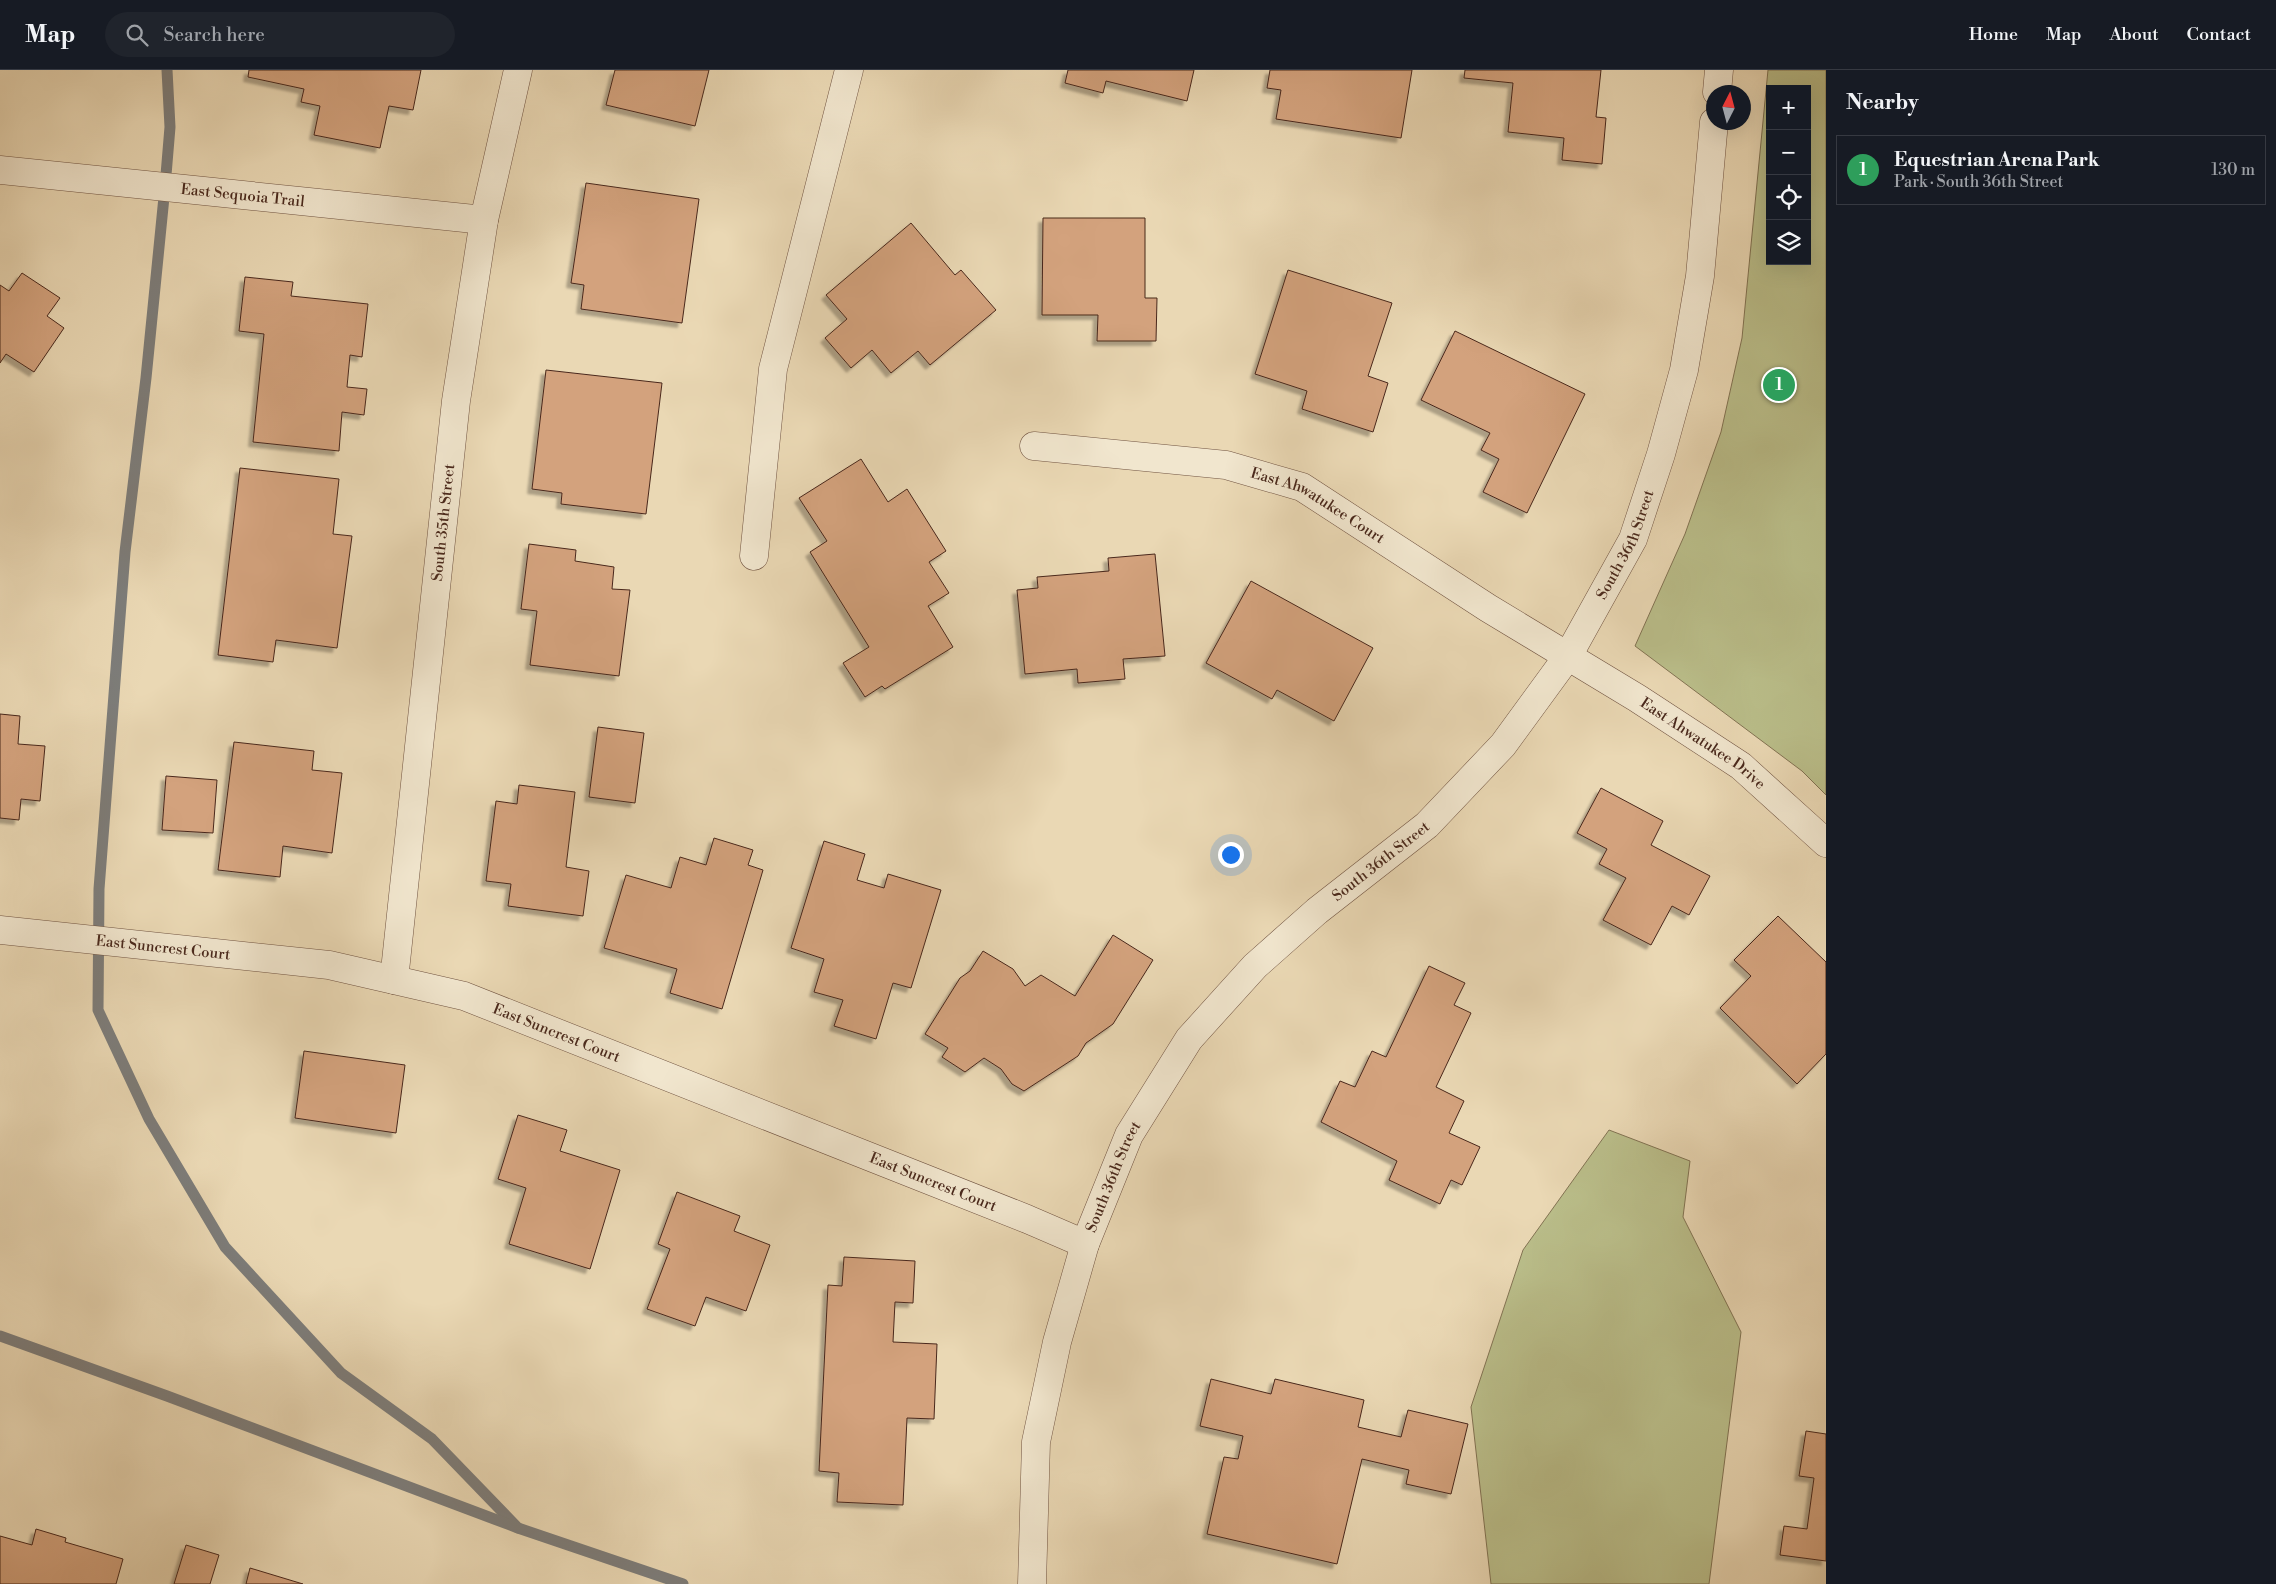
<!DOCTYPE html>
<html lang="en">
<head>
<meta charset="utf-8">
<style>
	body { margin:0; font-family:"Libre Bodoni",serif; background:#20242c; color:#f1f3f6 }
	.controls { position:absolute; right:15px; top:15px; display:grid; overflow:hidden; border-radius:0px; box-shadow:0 5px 20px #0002 }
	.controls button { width:45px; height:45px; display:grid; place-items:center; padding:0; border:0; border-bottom:1px solid #363941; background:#171b24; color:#f1f3f6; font:25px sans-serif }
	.compass { position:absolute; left:1706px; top:15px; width:45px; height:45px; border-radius:50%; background:#171b24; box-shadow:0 5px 20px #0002; rotate:6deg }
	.you { position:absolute; left:1230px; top:784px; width:18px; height:18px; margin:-12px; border:4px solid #fff; border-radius:50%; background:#1a73e8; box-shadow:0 0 0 8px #1a73e833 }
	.badge { display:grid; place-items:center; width:32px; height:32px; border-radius:50%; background:#c59692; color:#fff; font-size:16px; font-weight:700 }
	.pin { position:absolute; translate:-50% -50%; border:2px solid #fff; box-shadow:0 1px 5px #0006 }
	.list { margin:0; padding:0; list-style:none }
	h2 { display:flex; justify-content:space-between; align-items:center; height:65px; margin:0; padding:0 20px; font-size:21px }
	h2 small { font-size:16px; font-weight:400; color:#9ea1a6 }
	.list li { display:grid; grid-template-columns:32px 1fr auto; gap:15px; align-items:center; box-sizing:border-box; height:70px; margin:0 10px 10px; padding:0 10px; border:1px solid #363941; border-radius:0px }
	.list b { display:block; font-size:19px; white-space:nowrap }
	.list p { margin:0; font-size:16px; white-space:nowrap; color:#9ea1a6 }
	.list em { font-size:16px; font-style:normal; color:#9ea1a6 }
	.icon { flex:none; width:28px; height:28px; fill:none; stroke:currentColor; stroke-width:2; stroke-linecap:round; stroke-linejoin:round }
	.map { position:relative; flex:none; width:1826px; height:1514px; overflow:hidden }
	header { display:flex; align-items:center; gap:30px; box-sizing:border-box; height:70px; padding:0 25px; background:#171b24; border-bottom:1px solid #363941 }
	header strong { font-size:24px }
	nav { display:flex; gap:28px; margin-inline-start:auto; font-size:18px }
	.search { width:350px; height:45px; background:#20242c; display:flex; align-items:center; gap:12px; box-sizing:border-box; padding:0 18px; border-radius:28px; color:#9ea1a6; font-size:19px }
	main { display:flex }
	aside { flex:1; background:#171b24 }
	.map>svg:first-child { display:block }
	.green { fill:#babe8a; stroke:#827353; fill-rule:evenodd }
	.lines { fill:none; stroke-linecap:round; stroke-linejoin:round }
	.stream { stroke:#7d7d7a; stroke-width:11 }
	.building { fill:#d3a27d; stroke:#49281c; filter:url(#shadow) }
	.minor-casing { stroke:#715442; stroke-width:29 }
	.minor { stroke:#f1e6ce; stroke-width:28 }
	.labels { text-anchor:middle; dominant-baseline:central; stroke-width:5; stroke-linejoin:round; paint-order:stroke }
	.street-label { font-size:15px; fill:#49281c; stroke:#f1e6ce }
</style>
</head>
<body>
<header>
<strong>Map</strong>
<div class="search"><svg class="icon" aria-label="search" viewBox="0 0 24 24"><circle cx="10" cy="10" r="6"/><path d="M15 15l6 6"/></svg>Search here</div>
<nav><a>Home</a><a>Map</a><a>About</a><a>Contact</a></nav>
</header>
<main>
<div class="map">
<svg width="1826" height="1514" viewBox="0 0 1826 1514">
	<defs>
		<filter id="shadow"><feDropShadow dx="-4.5" dy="4.5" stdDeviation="1" flood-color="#0004"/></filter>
	</defs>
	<rect width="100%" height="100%" fill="#ead8b4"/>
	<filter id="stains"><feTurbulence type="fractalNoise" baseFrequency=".004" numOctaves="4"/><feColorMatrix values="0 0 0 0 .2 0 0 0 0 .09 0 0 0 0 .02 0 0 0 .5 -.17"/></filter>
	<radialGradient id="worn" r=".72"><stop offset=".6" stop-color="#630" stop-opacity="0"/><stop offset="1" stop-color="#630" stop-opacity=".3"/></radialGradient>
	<g class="green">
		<path d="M1768 0H1826V725L1802 701 1635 576 1685 464 1721 362 1742 268ZM1770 19H1807V191H1770Z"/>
		<polygon points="1609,1060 1690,1091 1683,1147 1741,1262 1709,1514 1491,1514 1471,1337 1523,1180"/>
	</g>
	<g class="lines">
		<g class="stream">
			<polyline points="167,0 170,57 165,117 146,308 125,482 99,819 98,940 149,1049 225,1177 341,1303 432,1369 518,1458"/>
			<polyline points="0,1266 167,1326 518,1458 683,1514"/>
		</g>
	</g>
	<g class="building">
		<polygon points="249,0 421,0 413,40 389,36 380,78 314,65 320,36 301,32 304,19 248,7"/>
		<polygon points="615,0 709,0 695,56 606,35"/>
		<polygon points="1068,0 1194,0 1187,31 1106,11 1103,23 1065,13"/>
		<polygon points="1270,0 1412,0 1401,68 1276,49 1281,20 1267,18"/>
		<polygon points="1465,0 1601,0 1596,47 1606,48 1602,94 1562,90 1564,68 1508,62 1513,13 1464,8"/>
		<polygon points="586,113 699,129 682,253 581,239 584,215 571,213"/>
		<polygon points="1043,148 1145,148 1145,228 1157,228 1156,271 1097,271 1098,245 1042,245"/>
		<polygon points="911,153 955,205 961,200 996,240 930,295 918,281 891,303 872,280 851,298 825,268 847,249 826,225"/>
		<polygon points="1288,200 1392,233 1368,306 1388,313 1373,362 1302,339 1307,321 1255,304"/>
		<polygon points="22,203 60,228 47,246 64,258 34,302 6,284 0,293 0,215 9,221"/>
		<polygon points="245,207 293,212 291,226 368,234 362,287 350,285 347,317 367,319 364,345 342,342 339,381 253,372 264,264 239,261"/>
		<polygon points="1455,261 1585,324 1527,443 1483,422 1499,389 1481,380 1490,363 1421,330"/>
		<polygon points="546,300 662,313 646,444 561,434 562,423 532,419"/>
		<polygon points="861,389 888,432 907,419 946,481 929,492 949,523 928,536 953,577 885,619 882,616 865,627 843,593 869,577 810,482 827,471 799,428"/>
		<polygon points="240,398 339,409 333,464 352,466 337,578 276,570 273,592 218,585"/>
		<polygon points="529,474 576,480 575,491 614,497 612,519 630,520 619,606 530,595 537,541 521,539"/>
		<polygon points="1155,484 1165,586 1123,589 1125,609 1078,613 1077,599 1025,604 1017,520 1038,518 1037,507 1109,501 1108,488"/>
		<polygon points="1251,511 1373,578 1334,651 1277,620 1272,629 1206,593"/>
		<polygon points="0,644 20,646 18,674 45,676 40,731 21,729 19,750 0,748"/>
		<polygon points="598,657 644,663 635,733 589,727"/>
		<polygon points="234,672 314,681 312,700 342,703 332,783 283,776 280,807 218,800"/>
		<polygon points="166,706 217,710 213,763 162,760"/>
		<polygon points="519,715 575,722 566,797 589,801 583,846 508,836 511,814 486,811 496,731 517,734"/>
		<polygon points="1601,718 1663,751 1651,775 1710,806 1689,845 1672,836 1651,875 1603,850 1626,808 1599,794 1607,779 1577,763"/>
		<polygon points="714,768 753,780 748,795 763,800 722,939 670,923 677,899 604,878 626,805 671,818 680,787 706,795"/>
		<polygon points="824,771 865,784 857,810 884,818 888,804 941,820 911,918 893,913 876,969 834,956 843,930 814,922 824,889 791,878"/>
		<polygon points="1778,846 1826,892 1826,984 1797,1014 1720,938 1751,906 1734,890"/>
		<polygon points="1113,865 1153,890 1113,954 1086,973 1078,986 1024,1021 1012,1014 1001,999 984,988 965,1002 942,987 948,978 925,964 960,908 970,901 983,881 1013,899 1025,916 1041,905 1075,926"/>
		<polygon points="1429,896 1465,913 1454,935 1471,943 1436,1017 1464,1031 1449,1063 1480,1077 1462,1115 1451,1110 1440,1134 1389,1110 1397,1091 1321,1052 1340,1011 1355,1017 1372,981 1386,987"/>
		<polygon points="304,981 405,995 396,1063 295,1048"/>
		<polygon points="518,1045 567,1060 560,1081 620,1100 590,1199 509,1174 526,1118 498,1109"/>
		<polygon points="677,1122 740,1146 734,1161 770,1175 746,1241 706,1227 695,1256 647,1239 670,1179 658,1174"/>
		<polygon points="844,1187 915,1191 913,1233 895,1232 893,1272 937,1274 934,1349 907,1348 903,1435 837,1432 839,1403 819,1401 828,1215 842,1216"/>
		<polygon points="1211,1309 1271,1324 1275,1309 1364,1330 1358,1357 1401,1367 1408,1340 1468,1354 1451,1424 1406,1414 1409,1400 1362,1389 1337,1494 1207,1464 1224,1387 1238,1389 1243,1366 1200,1356"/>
		<polygon points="1806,1361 1826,1364 1826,1491 1780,1485 1784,1456 1807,1459 1814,1408 1799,1406"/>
		<polygon points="36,1459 66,1468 65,1472 123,1489 116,1514 0,1514 0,1466 32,1475"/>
		<polygon points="186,1475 219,1485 210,1514 174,1514"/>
		<polygon points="250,1498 303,1514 246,1514"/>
	</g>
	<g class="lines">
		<defs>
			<g id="minor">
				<polyline points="1717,22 1719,0"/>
				<path id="s1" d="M0 100 484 150"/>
				<path id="s2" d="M1034 376 1226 395 1302 417 1488 538 1637 628 1741 696 1826 773"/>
				<polyline points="754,486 773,299 849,0"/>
				<path id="s3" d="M0 860 329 895 464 926 1027 1149 1085 1174"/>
				<path id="s4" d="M394 910 456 331 484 150 518 0"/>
				<path id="s5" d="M1032 1514 1036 1372 1057 1272 1085 1174 1129 1065 1189 969 1255 896 1317 841 1427 755 1503 675 1568 586 1633 469 1661 384 1684 300 1700 206 1714 52"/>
			</g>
		</defs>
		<use href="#minor" class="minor-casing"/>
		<use href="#minor" class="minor"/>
	</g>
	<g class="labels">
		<g class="street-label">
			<text stroke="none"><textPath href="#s1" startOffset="244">East Sequoia Trail</textPath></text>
			<text stroke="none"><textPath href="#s2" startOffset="294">East Ahwatukee Court</textPath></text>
			<text stroke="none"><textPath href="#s4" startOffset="460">South 35th Street</textPath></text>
			<text stroke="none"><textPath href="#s5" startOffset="1244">South 36th Street</textPath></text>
			<text stroke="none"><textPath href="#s2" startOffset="748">East Ahwatukee Drive</textPath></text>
			<text stroke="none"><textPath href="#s5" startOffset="839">South 36th Street</textPath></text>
			<text stroke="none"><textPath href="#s3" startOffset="164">East Suncrest Court</textPath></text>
			<text stroke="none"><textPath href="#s3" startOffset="569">East Suncrest Court</textPath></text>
			<text stroke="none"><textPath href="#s5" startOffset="419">South 36th Street</textPath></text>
			<text stroke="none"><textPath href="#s3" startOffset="974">East Suncrest Court</textPath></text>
		</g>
	</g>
	<rect width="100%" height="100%" filter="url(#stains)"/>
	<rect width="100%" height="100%" fill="url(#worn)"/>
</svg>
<div class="controls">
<button>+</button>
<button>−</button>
<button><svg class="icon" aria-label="locate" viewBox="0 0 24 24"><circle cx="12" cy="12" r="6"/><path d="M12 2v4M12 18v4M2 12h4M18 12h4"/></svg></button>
<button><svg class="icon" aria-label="layers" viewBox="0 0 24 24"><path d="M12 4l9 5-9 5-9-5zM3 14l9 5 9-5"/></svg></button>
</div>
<svg class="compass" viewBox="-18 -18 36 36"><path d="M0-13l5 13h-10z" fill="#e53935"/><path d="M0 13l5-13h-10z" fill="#9ea1a6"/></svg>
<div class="you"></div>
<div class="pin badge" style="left:1779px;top:315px;background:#2e9e5b">1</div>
</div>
<aside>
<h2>Nearby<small></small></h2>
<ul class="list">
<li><span class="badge" style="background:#2e9e5b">1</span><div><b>Equestrian Arena Park</b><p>Park · South 36th Street</p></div><em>130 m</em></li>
</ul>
</aside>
</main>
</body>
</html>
